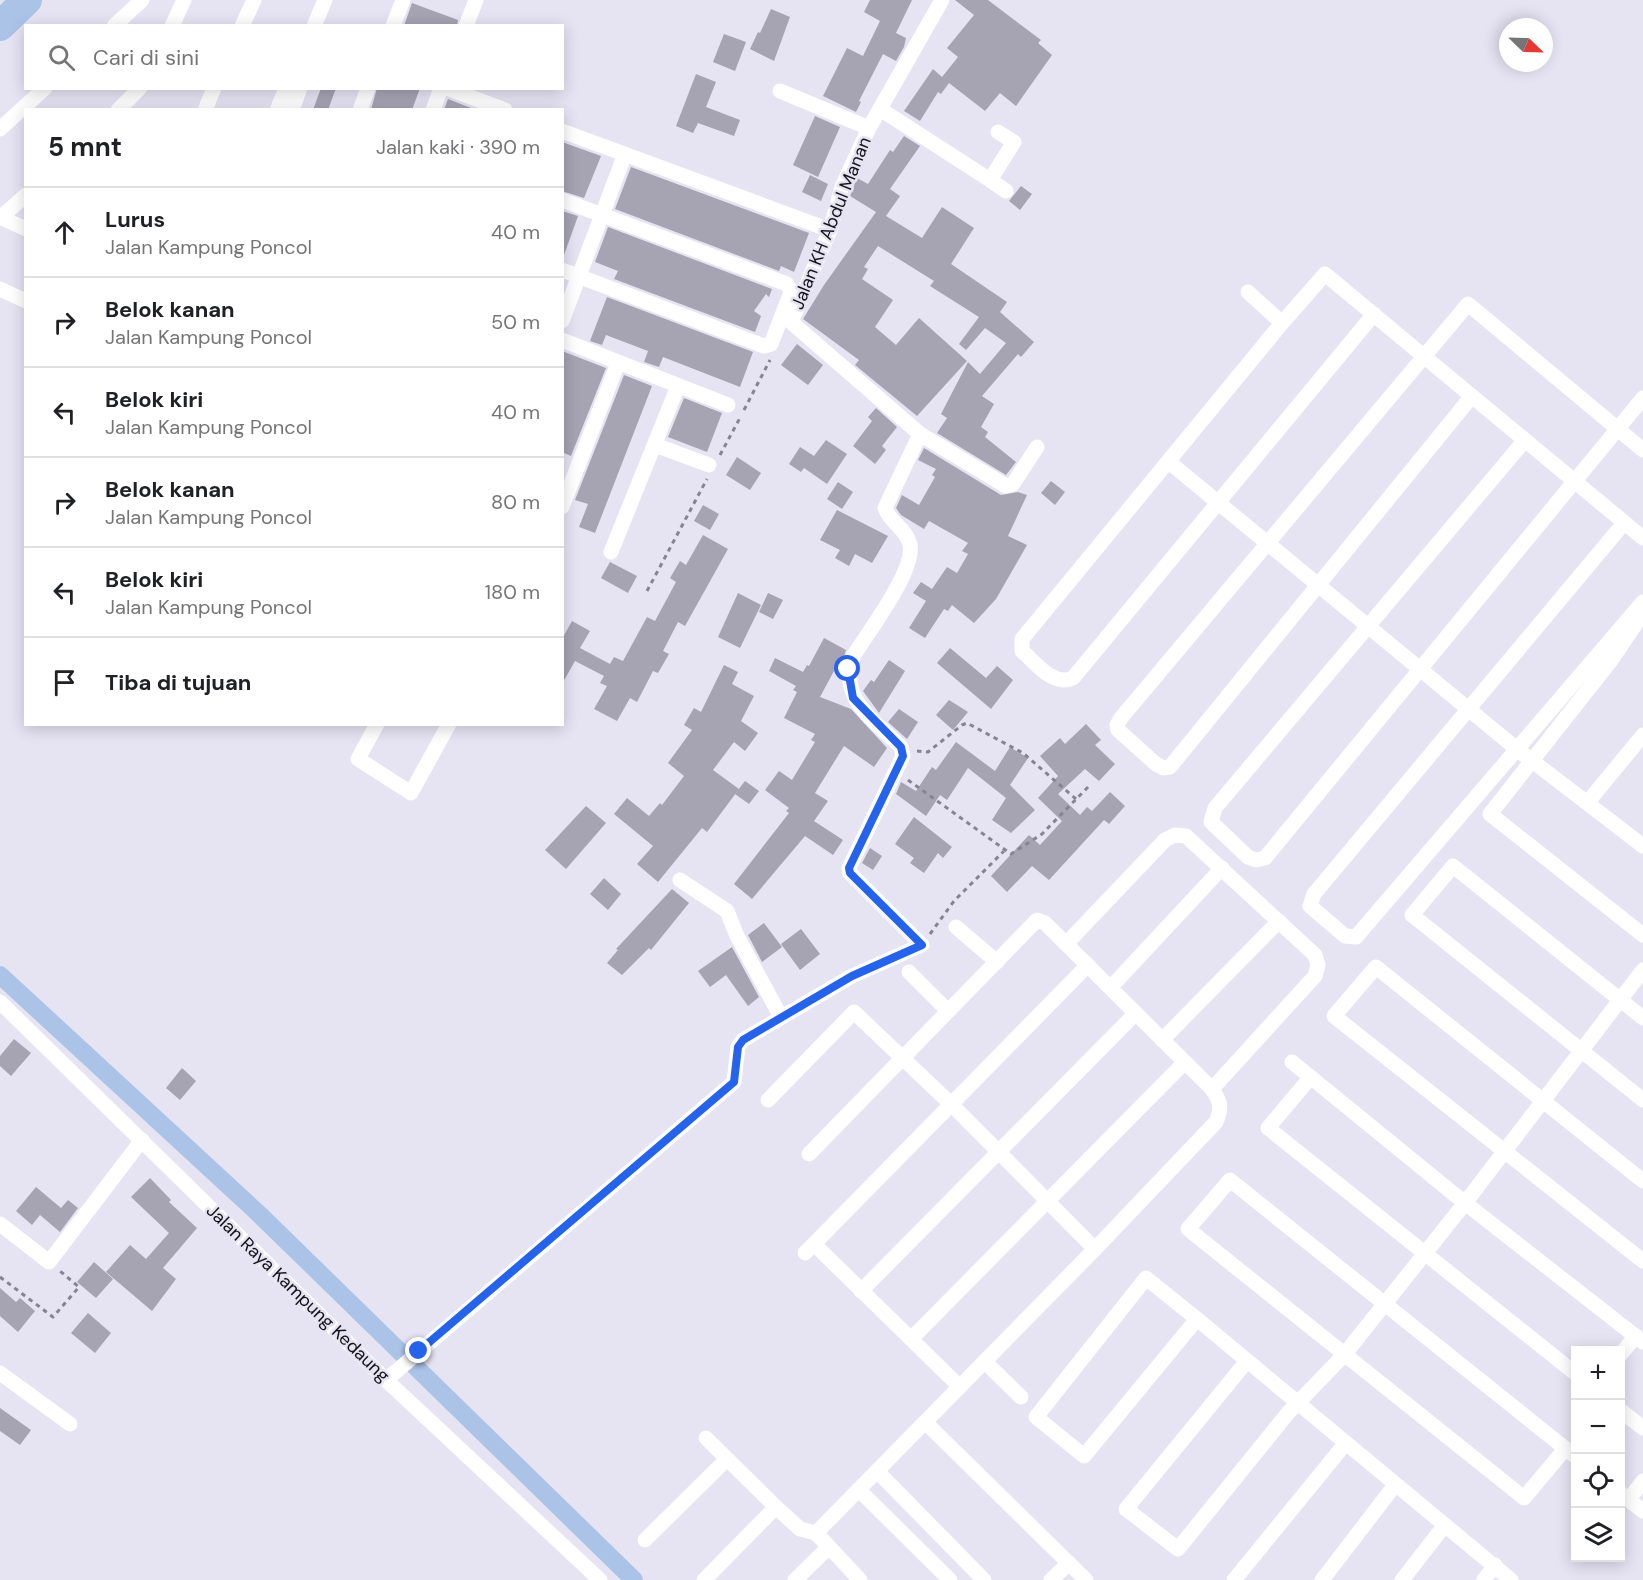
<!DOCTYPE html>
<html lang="id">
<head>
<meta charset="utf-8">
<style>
	body { margin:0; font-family:"DM Sans",sans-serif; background:#f6f6f6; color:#202124 }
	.controls { position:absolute; right:18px; bottom:18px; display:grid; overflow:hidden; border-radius:0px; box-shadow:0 3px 15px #0003 }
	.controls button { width:54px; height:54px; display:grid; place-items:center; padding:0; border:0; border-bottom:2px solid #e0e0e0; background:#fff; color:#202124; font:30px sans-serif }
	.compass { position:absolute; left:1499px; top:18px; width:54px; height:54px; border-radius:50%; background:#fff; box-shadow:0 3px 15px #0003; rotate:113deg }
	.stop { position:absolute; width:18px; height:18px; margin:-14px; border:4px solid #2563eb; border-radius:50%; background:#fff }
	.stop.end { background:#2563eb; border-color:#fff; box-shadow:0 2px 6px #0008 }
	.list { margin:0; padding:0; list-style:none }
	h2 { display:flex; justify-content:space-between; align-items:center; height:78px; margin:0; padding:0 24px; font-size:26px }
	h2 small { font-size:20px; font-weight:400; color:#757577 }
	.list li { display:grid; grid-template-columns:39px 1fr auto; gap:18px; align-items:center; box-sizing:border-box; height:90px; padding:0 24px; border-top:2px solid #e0e0e0 }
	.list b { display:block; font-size:22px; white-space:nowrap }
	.list p { margin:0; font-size:20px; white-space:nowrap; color:#757577 }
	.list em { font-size:20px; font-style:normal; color:#757577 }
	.icon { flex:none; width:33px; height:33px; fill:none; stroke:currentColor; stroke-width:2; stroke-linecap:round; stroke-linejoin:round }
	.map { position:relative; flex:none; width:1643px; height:1580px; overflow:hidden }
	.search { position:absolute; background:#fff; box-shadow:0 3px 15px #0003; left:24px; top:24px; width:540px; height:66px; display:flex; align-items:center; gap:15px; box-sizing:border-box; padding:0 21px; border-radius:0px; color:#757577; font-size:22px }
	.panel { position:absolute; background:#fff; box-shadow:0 3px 15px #0003; left:24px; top:108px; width:540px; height:618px; border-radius:0px }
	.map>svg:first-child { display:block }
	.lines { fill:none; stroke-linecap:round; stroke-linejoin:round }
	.canal { stroke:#acc3e8; stroke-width:18 }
	.river { stroke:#acc3e8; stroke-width:30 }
	.building { fill:#a6a3b3 }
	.path { stroke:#86848f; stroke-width:3; stroke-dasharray:4.5 4.5; stroke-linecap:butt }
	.street { stroke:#fff; stroke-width:15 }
	.route { stroke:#2563eb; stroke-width:8 }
	.labels { text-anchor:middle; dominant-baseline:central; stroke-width:5; stroke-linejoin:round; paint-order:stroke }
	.street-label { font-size:18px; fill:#141318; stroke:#e6e3f3 }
</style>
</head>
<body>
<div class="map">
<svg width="1643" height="1580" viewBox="0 0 1643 1580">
	<rect width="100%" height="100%" fill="#e6e3f3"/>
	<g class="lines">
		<polyline class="canal" points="0,975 259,1214 634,1580"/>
		<polyline class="river" points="0,26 27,0"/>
	</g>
	<g class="building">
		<polygon points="870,0 912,0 896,33 906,38 904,47 896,61 883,54 859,101 861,102 856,112 823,96 847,48 863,56 880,21 864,12"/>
		<polygon points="955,0 988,0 1041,40 1038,43 1052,55 1016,106 1000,93 985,111 949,83 941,94 938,92 920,121 904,111 933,69 942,77 958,57 947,48 974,15"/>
		<polygon points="412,3 458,20 457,26 404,26"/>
		<polygon points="771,9 790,17 774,61 750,49 758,32 760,33"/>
		<polygon points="724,34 746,42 735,71 713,62"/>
		<polygon points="696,74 716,82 706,107 740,120 734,136 698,123 693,133 676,126"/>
		<polygon points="321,88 336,88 328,110 313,110"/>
		<polygon points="377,88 420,88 412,110 371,110"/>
		<polygon points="448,99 476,110 444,110"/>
		<polygon points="815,116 840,127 818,177 793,165"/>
		<polygon points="904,136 920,146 890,189 900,196 886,216 922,238 942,207 974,228 951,264 1007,302 1000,312 1034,342 1021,357 1018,354 982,396 994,404 981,427 988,432 985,437 1016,462 1006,475 937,433 947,418 941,414 968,362 980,374 1006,343 985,328 966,350 959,344 979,317 930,286 934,281 878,246 864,267 868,269 862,279 893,300 875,327 896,345 919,318 967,361 917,416 855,365 859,360 803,319 824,285 876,212 850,196 857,178 868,184 890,150 893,152"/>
		<polygon points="562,142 601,156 584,198 562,191"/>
		<polygon points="631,167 809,233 794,272 781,266 779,271 615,209"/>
		<polygon points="810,175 828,184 821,201 802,192"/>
		<polygon points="1021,186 1032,194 1020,210 1009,201"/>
		<polygon points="562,211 578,216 564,255 562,254"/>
		<polygon points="608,227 772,289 769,297 766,294 754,311 761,316 755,332 614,279 618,271 595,262"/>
		<polygon points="607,297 753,352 740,387 663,357 659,367 644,362 648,351 606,335 602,345 590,341"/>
		<polygon points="797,344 823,365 808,385 781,365"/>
		<polygon points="562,351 606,368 571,456 562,452"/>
		<polygon points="624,375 652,386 595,533 579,527 588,504 575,500"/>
		<polygon points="684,398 722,413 707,452 668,437"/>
		<polygon points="876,408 897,427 882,446 886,450 875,464 853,446 872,421 868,417"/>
		<polygon points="826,440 847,454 827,484 804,468 801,472 789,464 800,447 814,456"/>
		<polygon points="924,448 1001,495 1018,492 1027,495 1008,536 1027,545 996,599 974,623 952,605 948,611 944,609 925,638 909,628 926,601 913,593 921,582 932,589 947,567 957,573 968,554 962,551 968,543 929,521 924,529 901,515 896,508 902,495 919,505 935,477 932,475 936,469 918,460"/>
		<polygon points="737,457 761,473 750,490 726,475"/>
		<polygon points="1051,481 1065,492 1055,505 1041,493"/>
		<polygon points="838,482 853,492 842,509 827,499"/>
		<polygon points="703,505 719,514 710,530 694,521"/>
		<polygon points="837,510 888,536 872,563 855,554 849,566 835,558 840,550 820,540"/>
		<polygon points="703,535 728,549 685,626 678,622 663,651 669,654 658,673 653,671 637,702 630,698 617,721 594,709 607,686 600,683 604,676 575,661 562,684 562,639 572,621 590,631 580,648 610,664 614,657 623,661 647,617 655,621 676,582 670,578 680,561 686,565"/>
		<polygon points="610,562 637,576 628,593 601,578"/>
		<polygon points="738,593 761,605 740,648 718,637"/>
		<polygon points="768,593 783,600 773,619 759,612"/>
		<polygon points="824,638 846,650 839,671 835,669 820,697 851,709 887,748 874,767 844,746 815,793 828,801 814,821 843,840 833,855 805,836 752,899 734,884 789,813 786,811 789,808 765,790 779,771 792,780 815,742 811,740 815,734 784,718 797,692 793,690 796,686 769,671 775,658 803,672 807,665 809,666"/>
		<polygon points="950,648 986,678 997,666 1013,680 991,709 937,663"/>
		<polygon points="889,660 905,671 879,713 863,691 871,680 874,682"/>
		<polygon points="724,665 738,672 732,684 754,696 741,721 758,733 745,751 734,742 713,770 739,789 707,832 702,828 658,882 637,864 653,846 614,814 627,798 649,816 660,803 662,805 684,776 668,763 692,730 684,725 694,708 701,712"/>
		<polygon points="949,700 968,712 953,730 936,715"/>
		<polygon points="899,709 918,722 907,739 888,722"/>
		<polygon points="1086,724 1101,740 1095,745 1115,764 1099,781 1085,769 1058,794 1080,815 1087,807 1092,811 1110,792 1125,806 1109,824 1104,820 1049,880 1032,866 1007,892 991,876 1029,835 1040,845 1062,821 1038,798 1058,776 1040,756 1060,738 1065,744"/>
		<polygon points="956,742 995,771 1010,747 1028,758 1010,785 1035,810 1011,833 992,820 1006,798 968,768 947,800 940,795 926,816 896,794 901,782 916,791 932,767 936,770"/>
		<polygon points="745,781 759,791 749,804 735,794"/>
		<polygon points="586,806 606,823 566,869 545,850"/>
		<polygon points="914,817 952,847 943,858 938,853 924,873 910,863 914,858 895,844"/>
		<polygon points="870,848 882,856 873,870 862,863"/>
		<polygon points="604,878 621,894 608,910 590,894"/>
		<polygon points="672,889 689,903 651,950 649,948 622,975 607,963 618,950 616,949"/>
		<polygon points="764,923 782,947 762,962 748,935"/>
		<polygon points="801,929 820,954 800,970 781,944"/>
		<polygon points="732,947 759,997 748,1006 726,975 710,987 698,971"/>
		<polygon points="14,1039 31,1053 11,1076 0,1066 0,1056"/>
		<polygon points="182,1068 196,1081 180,1100 166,1088"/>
		<polygon points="150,1178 171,1200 169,1202 197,1228 163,1268 176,1279 152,1311 106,1272 130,1245 146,1259 169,1233 131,1197"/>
		<polygon points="36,1187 61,1208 68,1200 78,1208 60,1232 40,1215 32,1225 16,1211"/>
		<polygon points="94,1262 113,1279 96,1298 77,1282"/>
		<polygon points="0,1288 16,1302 20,1298 35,1311 18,1332 0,1316"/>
		<polygon points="88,1313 111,1333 95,1353 71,1333"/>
		<polygon points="0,1408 31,1430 20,1445 0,1431"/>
	</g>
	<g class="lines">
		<g class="path">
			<polyline points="744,410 770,360"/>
			<polyline points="720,455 741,416"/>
			<polyline points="647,591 707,479"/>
			<polyline points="917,751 928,752 962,725 967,723 1023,753 1076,799"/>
			<polyline points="908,780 1011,854 1042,834 1089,786"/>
			<polyline points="930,934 954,901 1004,851"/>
			<polyline points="0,1277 53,1317 79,1287 60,1271"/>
		</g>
		<g class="street">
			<polyline points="114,26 142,0"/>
			<polyline points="172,26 184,0"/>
			<polyline points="242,26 254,0"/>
			<polyline points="314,26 325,0"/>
			<polyline points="393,26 403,0"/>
			<polyline points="466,26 476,0"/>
			<polyline points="447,88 505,110"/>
			<polyline points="780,91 869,128"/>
			<polyline points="880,109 990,180 1014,142 998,132"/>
			<polyline points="118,110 140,88"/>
			<polyline points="205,110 214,88"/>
			<polyline points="277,110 286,88"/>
			<polyline points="292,110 300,88"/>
			<polyline points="360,110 368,88"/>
			<polyline points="433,110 441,88"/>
			<polyline points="0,129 45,88"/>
			<polyline points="562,131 830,230"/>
			<polyline points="990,180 1006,191"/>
			<polyline points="562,200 787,284 791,292 771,344 764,346 562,270"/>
			<polyline points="0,217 26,229"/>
			<polyline points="1,217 26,195"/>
			<polyline points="0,289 26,301"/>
			<polyline points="1248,292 1282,323"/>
			<path d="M1374 314 1073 678C1053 687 1036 663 1022 651V639L1282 323 1325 274C1431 362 1537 451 1643 538"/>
			<polyline points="562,321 625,154"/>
			<polyline points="562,340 728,405"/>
			<polyline points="1472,396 1170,767 1163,768 1156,764 1118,730 1117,725 1121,718 1468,304 1643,450"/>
			<polyline points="920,434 1006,486 1013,484 1037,447"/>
			<polyline points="1525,440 1215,808 1211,822 1248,857 1256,860 1265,858 1643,398"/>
			<polyline points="655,445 709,465"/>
			<polyline points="1169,462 1518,750 1643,846"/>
			<polyline points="562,507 618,363"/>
			<polyline points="1624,523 1314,894 1310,906 1345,936 1356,937 1643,602"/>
			<polyline points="611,552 678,386"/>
			<polyline points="1641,616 1612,659 1490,814 1643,935"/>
			<polyline points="377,724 358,759 411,793 449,724"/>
			<polyline points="1587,803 1643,735"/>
			<polyline points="680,880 727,911 737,936 781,1017"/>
			<polyline points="956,927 997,962"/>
			<polyline points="1066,944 1165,840 1175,835 1186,836 1315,955 1318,965 1315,976 1212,1089"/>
			<polyline points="909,972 948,1011"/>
			<polyline points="1111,987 1222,868"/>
			<polyline points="0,1002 386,1380 600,1580"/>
			<polyline points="1643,1018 1453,866 1412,915 1643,1100"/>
			<polyline points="1162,1040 1279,921"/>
			<polyline points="1292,1062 1465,1203 1643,1342"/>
			<polyline points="1310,1078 1268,1128 1576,1374"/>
			<polyline points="768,1100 854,1012 952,1105 1095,1249"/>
			<polyline points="1643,1181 1376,967 1334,1016 1643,1261"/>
			<polyline points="0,1224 49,1262 142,1140"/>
			<polyline points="814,1244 960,1387"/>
			<polyline points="805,1253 1088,965"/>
			<polyline points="861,1291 1136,1013"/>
			<polyline points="1197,1319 1084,1456 1036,1417 1146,1278 1197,1319 1511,1580"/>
			<polyline points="911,1339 1185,1062"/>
			<polyline points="1620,1355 1636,1336"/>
			<polyline points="1247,1361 1126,1509 1178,1549 1288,1413 1344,1355 1465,1203 1643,970"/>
			<polyline points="985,1362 1021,1397"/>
			<polyline points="0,1373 70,1424"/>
			<path d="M386 1380 734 1082 738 1047 743 1040 852 976 922 945 850 873 849 868 903 756 901 747C873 719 837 698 854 655 868 632 915 571 910 545 907 529 890 523 885 508L920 434 791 322 830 230 842 187 869 128 942 0"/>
			<polyline points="1620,1410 1643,1428"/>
			<polyline points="925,1422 1086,1580"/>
			<polyline points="706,1438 776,1507"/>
			<polyline points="1565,1449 1524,1498 1188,1229 1230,1180 1576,1457"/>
			<polyline points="877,1471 984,1580"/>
			<polyline points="859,1490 950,1580"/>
			<polyline points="1620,1493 1643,1511"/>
			<polyline points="1629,1499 1643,1481"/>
			<polyline points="816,1533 860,1580"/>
			<polyline points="645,1540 727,1459"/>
			<path d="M704 1580 776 1507 800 1529 816 1533 1095 1249 1216 1122C1222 1108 1221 1102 1212 1089L1045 923 1037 920 809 1154"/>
			<polyline points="795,1580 829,1547"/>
			<polyline points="1051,1580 1069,1563"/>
			<polyline points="1234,1580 1345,1444"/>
			<polyline points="1322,1580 1395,1485"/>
			<polyline points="1402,1580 1445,1525"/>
			<polyline points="1484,1580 1495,1565"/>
		</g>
	</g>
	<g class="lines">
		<polyline class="route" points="419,1351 734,1082 738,1047 743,1040 852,976 922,945 850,873 849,868 903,756 901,747 853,698 848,669"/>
	</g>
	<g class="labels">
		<g class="street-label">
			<text transform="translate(831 223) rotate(-68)">Jalan KH Abdul Manan</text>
			<text transform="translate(298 1293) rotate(44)">Jalan Raya Kampung Kedaung</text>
		</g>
	</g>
</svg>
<div class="controls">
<button>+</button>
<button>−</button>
<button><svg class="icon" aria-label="locate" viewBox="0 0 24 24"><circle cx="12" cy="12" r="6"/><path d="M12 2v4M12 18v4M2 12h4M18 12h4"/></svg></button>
<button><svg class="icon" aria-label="layers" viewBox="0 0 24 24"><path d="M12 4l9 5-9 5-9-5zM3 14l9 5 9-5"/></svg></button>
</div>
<svg class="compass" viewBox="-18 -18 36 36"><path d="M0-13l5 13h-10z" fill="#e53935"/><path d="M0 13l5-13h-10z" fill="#757577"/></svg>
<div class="stop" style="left:848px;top:669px"></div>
<div class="stop end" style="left:419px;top:1351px"></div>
<div class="search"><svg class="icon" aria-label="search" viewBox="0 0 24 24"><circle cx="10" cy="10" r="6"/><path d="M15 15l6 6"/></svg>Cari di sini</div>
<section class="panel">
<h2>5 mnt<small>Jalan kaki · 390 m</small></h2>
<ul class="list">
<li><svg class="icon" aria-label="ahead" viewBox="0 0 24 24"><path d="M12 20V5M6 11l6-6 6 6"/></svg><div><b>Lurus</b><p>Jalan Kampung Poncol</p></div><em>40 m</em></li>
<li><svg class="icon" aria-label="right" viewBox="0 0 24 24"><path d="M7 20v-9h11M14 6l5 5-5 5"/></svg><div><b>Belok kanan</b><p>Jalan Kampung Poncol</p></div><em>50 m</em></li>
<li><svg class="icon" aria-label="left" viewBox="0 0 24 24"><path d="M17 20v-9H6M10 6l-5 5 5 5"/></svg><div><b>Belok kiri</b><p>Jalan Kampung Poncol</p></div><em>40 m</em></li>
<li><svg class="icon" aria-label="right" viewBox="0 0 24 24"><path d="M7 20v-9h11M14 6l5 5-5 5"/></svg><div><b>Belok kanan</b><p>Jalan Kampung Poncol</p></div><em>80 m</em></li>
<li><svg class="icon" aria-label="left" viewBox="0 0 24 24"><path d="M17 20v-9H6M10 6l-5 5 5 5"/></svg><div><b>Belok kiri</b><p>Jalan Kampung Poncol</p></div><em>180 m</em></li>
<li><svg class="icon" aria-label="arrive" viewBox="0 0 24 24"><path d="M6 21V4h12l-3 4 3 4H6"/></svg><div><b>Tiba di tujuan</b></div></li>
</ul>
</section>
</div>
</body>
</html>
